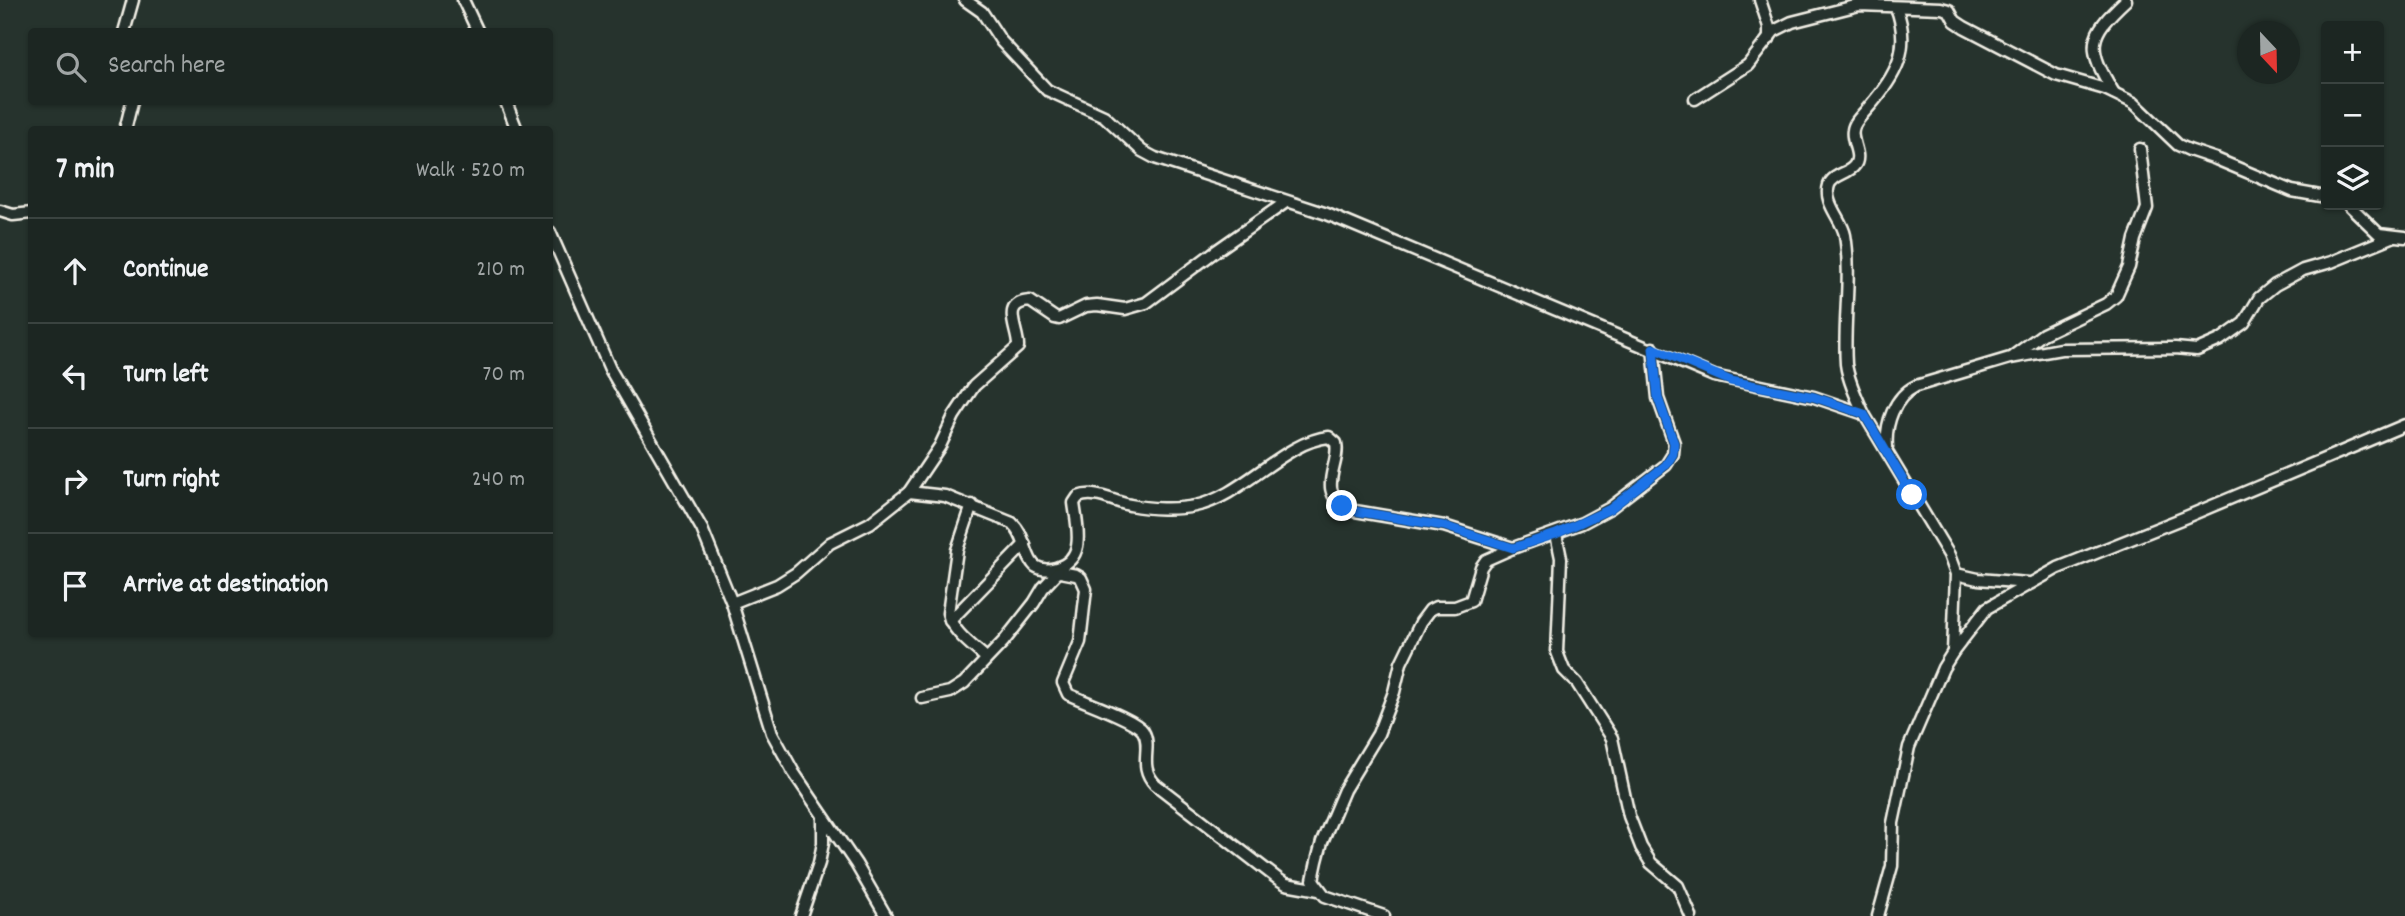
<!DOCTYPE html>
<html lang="en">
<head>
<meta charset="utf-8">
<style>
	body { margin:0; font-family:Dekko,sans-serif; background:#252e2a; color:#f1f3f6 }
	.controls { position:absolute; right:21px; top:21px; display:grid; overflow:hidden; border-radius:7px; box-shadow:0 2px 5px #0004 }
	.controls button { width:63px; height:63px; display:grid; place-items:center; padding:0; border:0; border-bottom:2px solid #3a4340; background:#1c2622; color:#f1f3f6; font:35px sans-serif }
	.compass { position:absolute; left:2237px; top:21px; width:63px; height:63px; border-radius:50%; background:#1c2622; box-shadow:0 2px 5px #0004; rotate:158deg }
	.stop { position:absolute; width:21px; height:21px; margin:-16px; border:5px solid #1a73e8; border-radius:50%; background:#fff }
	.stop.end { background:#1a73e8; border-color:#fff; box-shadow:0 2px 7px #0008 }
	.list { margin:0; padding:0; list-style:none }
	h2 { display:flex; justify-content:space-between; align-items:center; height:91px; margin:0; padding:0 28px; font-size:30px }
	h2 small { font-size:23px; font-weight:400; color:#a0a5a5 }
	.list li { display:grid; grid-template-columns:46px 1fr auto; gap:21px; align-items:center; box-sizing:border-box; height:105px; padding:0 28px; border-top:2px solid #3a4340 }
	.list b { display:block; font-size:26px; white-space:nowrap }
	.list em { font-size:23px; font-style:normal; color:#a0a5a5 }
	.icon { flex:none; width:38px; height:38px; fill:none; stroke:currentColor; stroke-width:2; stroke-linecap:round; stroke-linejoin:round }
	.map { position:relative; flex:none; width:2405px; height:916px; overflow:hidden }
	.search { position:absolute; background:#1c2622; box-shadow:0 2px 5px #0004; left:28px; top:28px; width:525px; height:77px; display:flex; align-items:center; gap:18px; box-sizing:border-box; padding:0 24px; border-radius:7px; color:#a0a5a5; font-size:26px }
	.panel { position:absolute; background:#1c2622; box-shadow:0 2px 5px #0004; left:28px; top:126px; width:525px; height:511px; border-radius:7px }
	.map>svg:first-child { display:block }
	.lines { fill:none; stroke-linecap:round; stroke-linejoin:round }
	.street-casing { stroke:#f4f1e8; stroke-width:15 }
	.street { stroke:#26332d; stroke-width:10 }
	.route { stroke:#1a73e8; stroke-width:9 }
</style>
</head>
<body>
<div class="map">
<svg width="2405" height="916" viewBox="0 0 2405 916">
	<rect width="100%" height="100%" fill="#26332d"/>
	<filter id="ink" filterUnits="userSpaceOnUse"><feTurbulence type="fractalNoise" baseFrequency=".0143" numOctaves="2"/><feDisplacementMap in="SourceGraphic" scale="14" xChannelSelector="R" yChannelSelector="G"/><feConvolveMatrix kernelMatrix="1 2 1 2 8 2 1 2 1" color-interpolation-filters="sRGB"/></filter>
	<g filter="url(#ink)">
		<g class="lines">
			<defs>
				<g id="street">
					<polyline points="463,0 478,32"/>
					<polyline points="965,0 982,12 1001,41 1047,90 1104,116 1142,151 1155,158 1327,214 1714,376 1814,397 1864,414 1949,555 1956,574 1953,652"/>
					<polyline points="1760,0 1769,27 1769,39"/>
					<polyline points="124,32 133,0"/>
					<path d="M2114 93C2086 47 2087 36 2126 0"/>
					<polyline points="1695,99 1748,65 1774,31 1792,22 1859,5 1941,8 1949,10 1955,21 1964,27 2056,75 2105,89 2134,103 2178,145 2189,150 2216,159 2292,191 2326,197"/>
					<polyline points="506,102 517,130"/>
					<polyline points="125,130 132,102"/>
					<polyline points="2349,205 2379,234 2405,237"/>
					<polyline points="0,211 13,215 32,213"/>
					<polyline points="550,232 610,369 702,529 732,603 772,733 794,773 856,864 886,916"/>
					<polyline points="2013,356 2043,334 2106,304 2116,296 2129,267 2135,239 2147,208 2140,149"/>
					<path d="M1864 414C1857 399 1848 380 1846 364 1843 321 1852 277 1845 235 1842 219 1823 203 1829 185 1833 174 1848 174 1854 166 1863 156 1850 141 1853 130 1854 122 1863 114 1868 108 1896 76 1912 49 1896 7"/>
					<path d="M1887 447C1885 424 1894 397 1916 386L2010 358 2061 349 2175 348 2197 350 2220 340 2244 323 2259 298 2275 285 2303 270 2331 262 2392 237"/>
					<path d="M909 492 945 496 1012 523C1026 536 1025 557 1035 566 1041 570 1049 570 1056 568 1087 559 1077 527 1074 503L1078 497C1096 490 1113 502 1130 505 1149 509 1176 510 1195 506 1242 497 1284 441 1329 437L1336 443C1341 466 1314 490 1349 510L1444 526 1513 548"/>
					<path d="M972 505 957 550 948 613C952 632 973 646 986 658"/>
					<polyline points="1556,534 1561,558 1557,652 1564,670 1577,683 1612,738 1629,816 1641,847 1651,863 1678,886 1691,916"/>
					<path d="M1050 570 1076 575 1081 578 1086 589 1080 642 1063 683 1068 694C1084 702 1135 719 1143 731 1153 748 1137 765 1155 784L1278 879 1286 884 1319 890"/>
					<polyline points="1956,574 1978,579 2028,583"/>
					<path d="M732 603 777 585 796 573 830 543 870 523 909 492 940 446 954 416 974 386 1018 347C1019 330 999 303 1030 301L1055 318 1059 319 1086 306 1097 305 1125 309 1146 303 1213 253 1286 202"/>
					<polyline points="950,621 1025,544"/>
					<polyline points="922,698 950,692 964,683 1004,641 1034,603 1043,588 1058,572"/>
					<polyline points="801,916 819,863 823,843 823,816"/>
					<polyline points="1384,916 1325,896 1313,880 1317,861 1322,842 1344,790 1378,734 1394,692 1401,663 1421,622 1430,610 1436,607 1455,607 1471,601 1481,567 1486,560 1513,548 1582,523 1610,508 1666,465 1673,454 1674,443 1658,398 1653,348"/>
					<polyline points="1878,916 1892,866 1893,823 1909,747 1943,668 1953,652 1987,608 2058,568 2186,517 2405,425"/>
				</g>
			</defs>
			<use href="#street" class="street-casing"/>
			<use href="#street" class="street"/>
		</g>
	</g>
	<g class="lines" filter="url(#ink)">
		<polyline class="route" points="1342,506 1349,510 1444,526 1513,548 1556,534 1610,509 1666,465 1673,454 1674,443 1658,398 1653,348 1731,381 1814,397 1864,414 1912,495"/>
	</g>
</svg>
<div class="controls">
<button>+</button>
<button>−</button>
<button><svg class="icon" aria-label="layers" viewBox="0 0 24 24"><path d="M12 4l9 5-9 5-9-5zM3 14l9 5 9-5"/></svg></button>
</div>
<svg class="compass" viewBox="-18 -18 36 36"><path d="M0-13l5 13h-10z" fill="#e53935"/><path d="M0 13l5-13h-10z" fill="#a0a5a5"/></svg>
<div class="stop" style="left:1912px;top:495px"></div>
<div class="stop end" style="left:1342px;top:506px"></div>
<div class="search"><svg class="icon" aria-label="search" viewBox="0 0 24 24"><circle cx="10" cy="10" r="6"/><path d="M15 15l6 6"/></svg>Search here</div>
<section class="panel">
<h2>7 min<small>Walk · 520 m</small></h2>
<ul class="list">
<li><svg class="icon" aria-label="ahead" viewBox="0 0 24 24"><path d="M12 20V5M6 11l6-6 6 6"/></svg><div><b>Continue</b></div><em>210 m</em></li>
<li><svg class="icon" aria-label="left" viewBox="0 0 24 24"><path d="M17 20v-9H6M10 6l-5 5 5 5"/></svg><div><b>Turn left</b></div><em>70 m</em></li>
<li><svg class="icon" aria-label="right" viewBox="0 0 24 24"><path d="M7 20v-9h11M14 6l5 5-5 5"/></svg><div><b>Turn right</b></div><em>240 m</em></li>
<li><svg class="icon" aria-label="arrive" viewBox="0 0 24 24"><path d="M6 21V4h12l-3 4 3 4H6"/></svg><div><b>Arrive at destination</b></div></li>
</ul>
</section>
</div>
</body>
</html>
